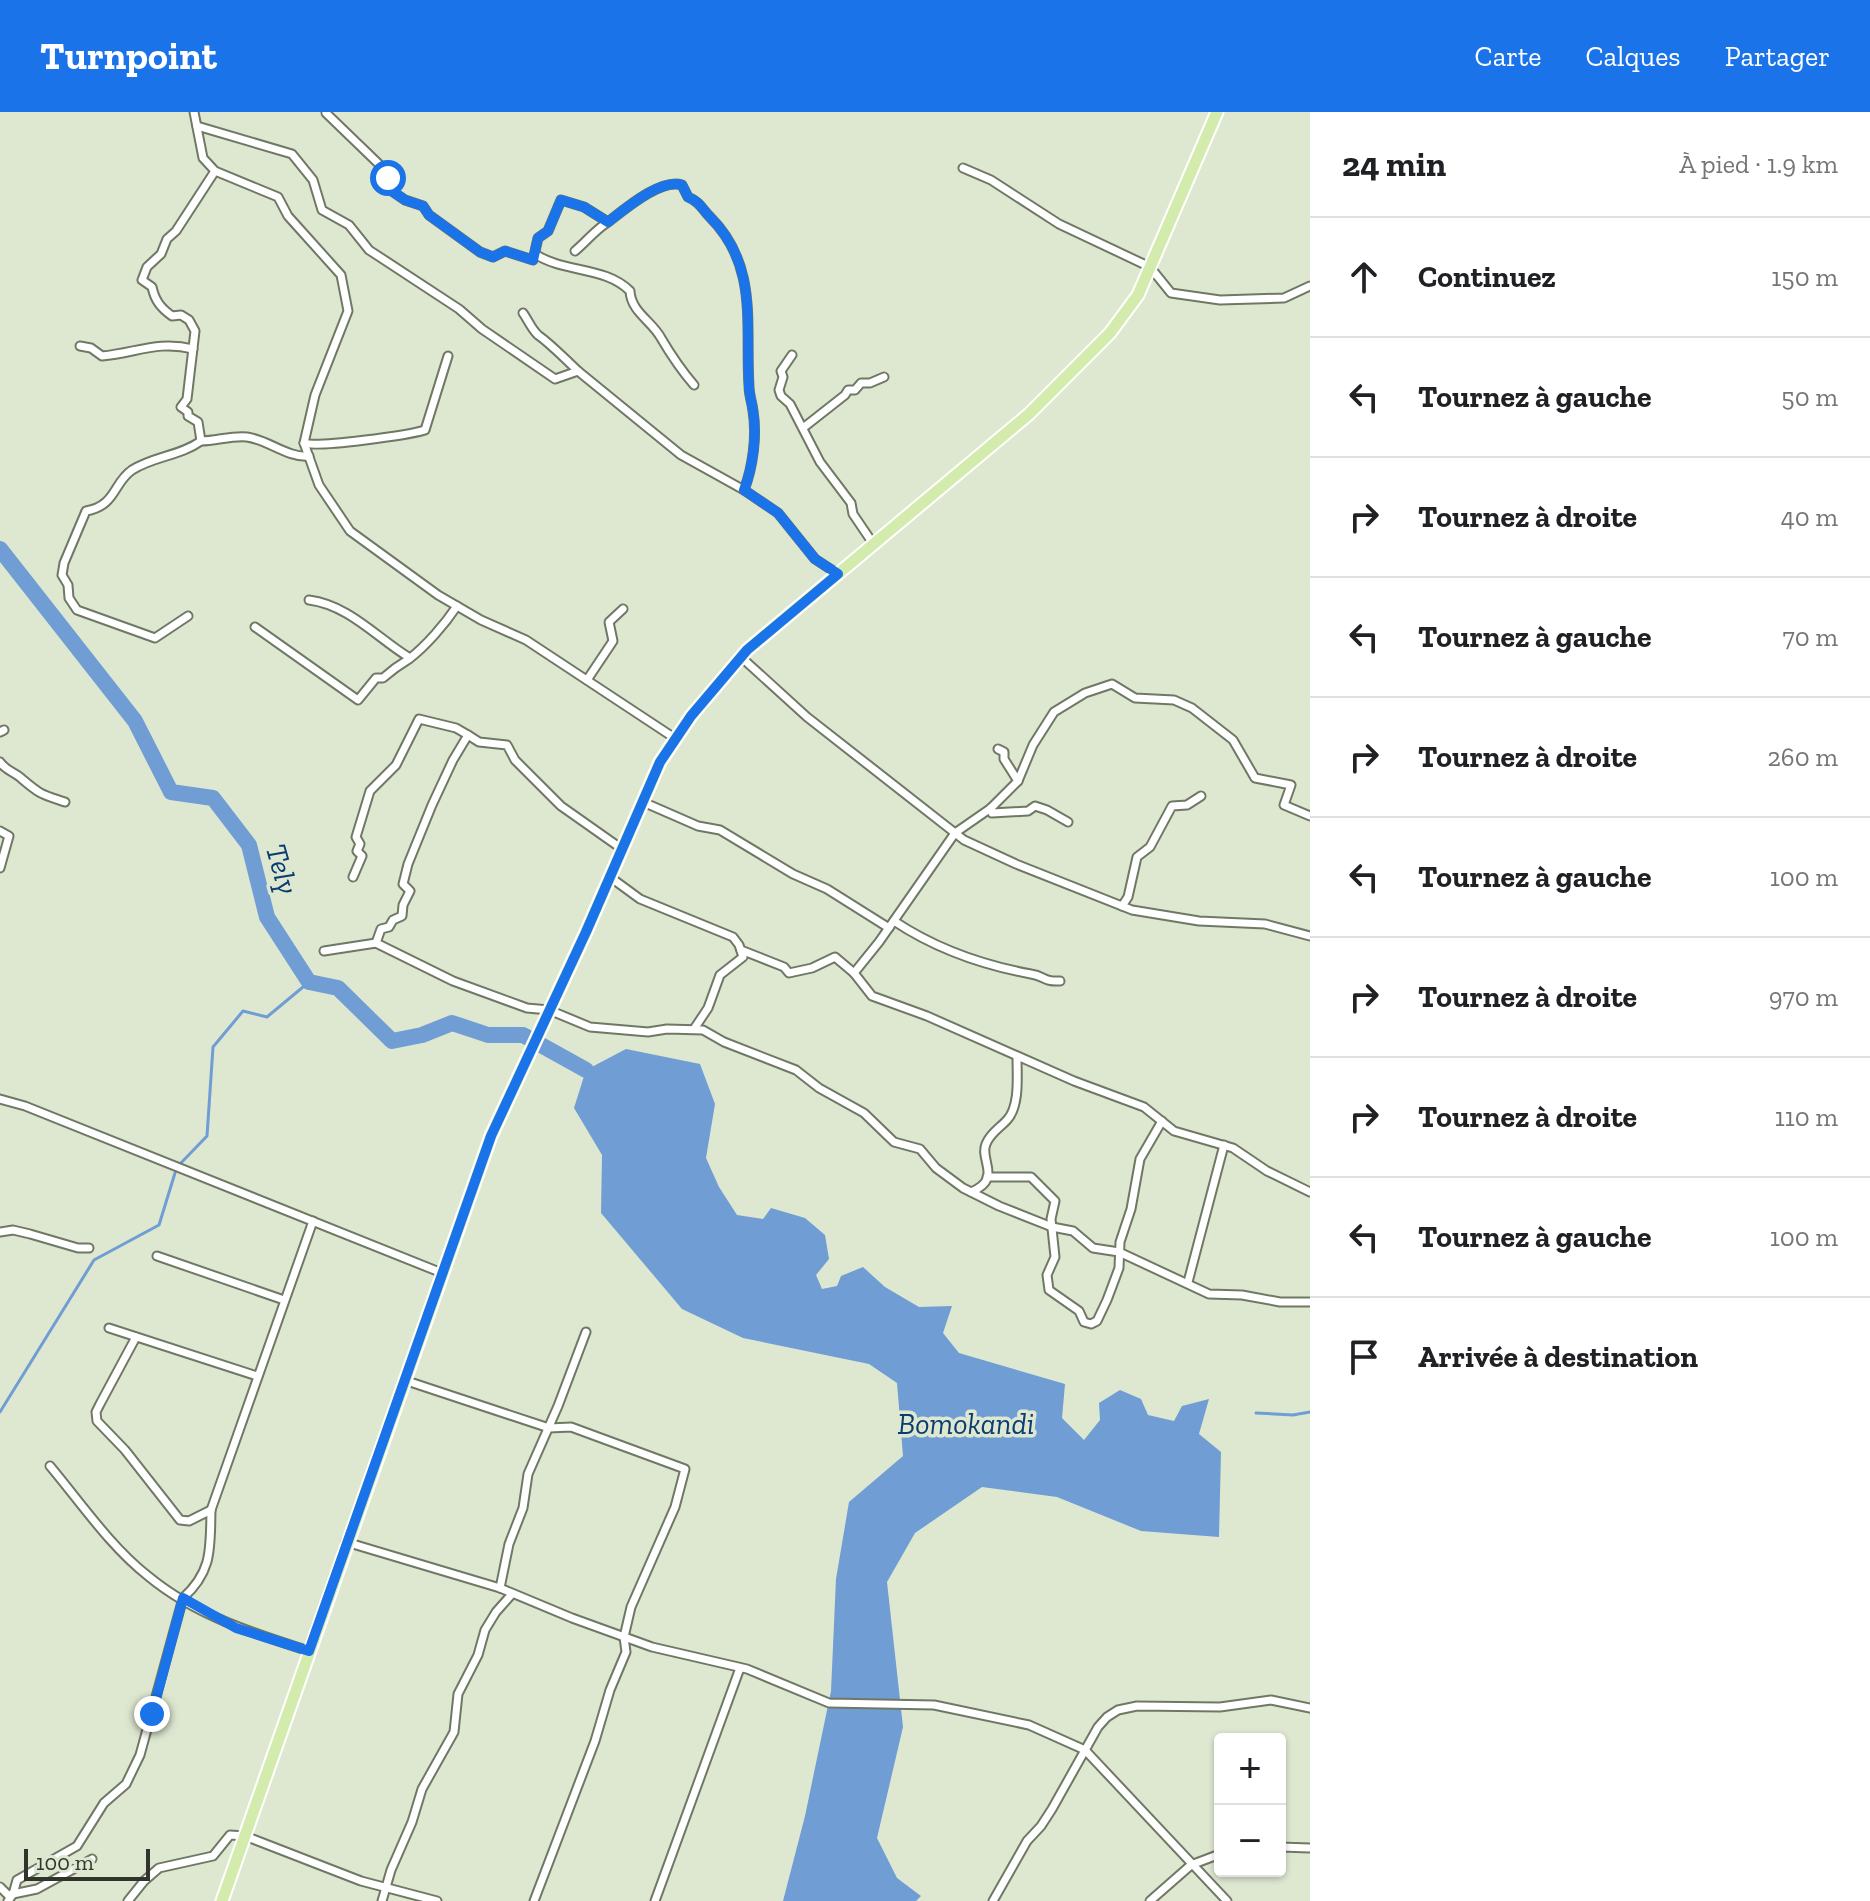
<!DOCTYPE html>
<html lang="fr">
<head>
<meta charset="utf-8">
<style>
	body { margin:0; font-family:"Zilla Slab",serif; background:#f6f6f6; color:#202124 }
	.controls { position:absolute; right:24px; bottom:24px; display:grid; overflow:hidden; border-radius:8px; box-shadow:0 2px 6px #0004 }
	.controls button { width:72px; height:72px; display:grid; place-items:center; padding:0; border:0; border-bottom:2px solid #e0e0e0; background:#fff; color:#202124; font:40px sans-serif }
	.scale { position:absolute; left:24px; bottom:20px; width:126px; box-sizing:border-box; padding-left:8px; border:4px solid #30342b; border-top:0; font-size:22px; line-height:28px; white-space:nowrap; color:#30342b; -webkit-text-stroke:6px #dee8d1; paint-order:stroke }
	.stop { position:absolute; width:24px; height:24px; margin:-18px; border:6px solid #1a73e8; border-radius:50%; background:#fff }
	.stop.end { background:#1a73e8; border-color:#fff; box-shadow:0 2px 8px #0008 }
	.list { margin:0; padding:0; list-style:none }
	h2 { display:flex; justify-content:space-between; align-items:center; height:104px; margin:0; padding:0 32px; font-size:34px }
	h2 small { font-size:26px; font-weight:400; color:#757577 }
	.list li { display:grid; grid-template-columns:52px 1fr auto; gap:24px; align-items:center; box-sizing:border-box; height:120px; padding:0 32px; border-top:2px solid #e0e0e0 }
	.list b { display:block; font-size:30px; white-space:nowrap }
	.list em { font-size:26px; font-style:normal; color:#757577 }
	.icon { flex:none; width:44px; height:44px; fill:none; stroke:currentColor; stroke-width:2; stroke-linecap:round; stroke-linejoin:round }
	.map { position:relative; flex:none; width:1310px; height:1789px; overflow:hidden }
	header { display:flex; align-items:center; gap:48px; box-sizing:border-box; height:112px; padding:0 40px; background:#1a73e8; color:#fff }
	header strong { font-size:38px }
	nav { display:flex; gap:44px; margin-inline-start:auto; font-size:28px }
	main { display:flex }
	aside { flex:1; background:#fff }
	.map>svg:first-child { display:block }
	.water { fill:#6f9dd4 }
	.lines { fill:none; stroke-linecap:round; stroke-linejoin:round }
	.stream { stroke:#6f9dd4; stroke-width:3 }
	.river { stroke:#6f9dd4; stroke-width:16 }
	.street-casing { stroke:#6f7864; stroke-width:11 }
	.primary-casing { stroke:#fff; stroke-width:15 }
	.street { stroke:#fff; stroke-width:7 }
	.primary { stroke:#d3ebac; stroke-width:11 }
	.route { stroke:#1a73e8; stroke-width:10 }
	.labels { text-anchor:middle; dominant-baseline:central; stroke-width:7; stroke-linejoin:round; paint-order:stroke }
	.water-label { font-size:30px; font-style:italic; fill:#0b3d70; stroke:#dee8d1 }
</style>
</head>
<body>
<header>
<strong>Turnpoint</strong>
<nav><a>Carte</a><a>Calques</a><a>Partager</a></nav>
</header>
<main>
<div class="map">
<svg width="1310" height="1789" viewBox="0 0 1310 1789">
	<rect width="100%" height="100%" fill="#dee8d1"/>
	<polygon class="water" points="626,937 700,952 715,992 706,1046 719,1075 737,1103 763,1107 771,1096 805,1106 825,1123 829,1147 816,1163 822,1177 837,1174 841,1164 863,1155 885,1175 919,1195 952,1194 943,1221 959,1241 1065,1272 1062,1306 1084,1328 1100,1308 1099,1291 1120,1278 1141,1287 1148,1303 1174,1309 1182,1294 1209,1287 1199,1322 1221,1340 1219,1425 1141,1419 1057,1385 982,1375 915,1421 887,1470 903,1615 877,1726 897,1766 921,1784 916,1789 783,1789 805,1704 831,1579 836,1467 849,1390 903,1344 897,1271 869,1252 743,1226 682,1197 601,1101 602,1043 574,996 586,958"/>
	<g class="lines">
		<g class="stream">
			<polyline points="180,1052 207,1024 213,935 243,899 267,905 309,870"/>
			<polyline points="0,1300 94,1148 159,1113 175,1061"/>
			<polyline points="1256,1301 1293,1303 1310,1300"/>
		</g>
		<polyline class="river" points="0,437 135,609 171,680 213,686 249,733 267,805 309,870 338,876 392,929 422,923 452,911 488,923 523,923 586,958"/>
		<defs>
			<g id="street">
				<polyline points="194,0 203,46 215,59 278,85 288,104 341,163 348,199 315,283 304,331 319,373 350,419 438,483 481,508 526,528 676,627"/>
				<path d="M326 1 384 57 388 66 386 75 405 88 423 94 429 103 480 140 493 145 505 139 533 148 538 126 548 119 561 88 584 95 608 110C625 97 661 66 682 73L688 85C700 90 702 97 710 105 759 154 745 213 749 274 749 283 752 290 753 299 757 323 753 355 744 378"/>
				<polyline points="197,14 292,42 313,68 322,98 349,113 369,138 459,197 482,217 555,267 578,259 681,343 744,378 778,401 815,447 838,462"/>
				<polyline points="963,56 991,68 1059,112 1150,155 1171,181 1220,188 1284,186 1310,174"/>
				<path d="M215 59 176 119 167 127 161 142 147 155 142 168 152 175C155 189 161 196 172 204L181 203 189 208 195 219 187 287 181 295 188 300V304L198 310 201 329C216 329 233 323 247 325 269 328 287 346 309 344"/>
				<path d="M575 139C587 129 595 118 608 110"/>
				<path d="M535 142C564 161 605 154 630 179 631 200 652 209 661 226 671 243 681 258 694 273"/>
				<path d="M523 201C528 208 532 218 538 223 552 233 565 247 578 259"/>
				<path d="M80 234 91 236 102 244C136 241 158 228 193 237"/>
				<polyline points="792,243 781,259 783,265 779,278 781,284 790,292 820,350 851,391 853,402 874,433"/>
				<polyline points="803,316 845,283 848,278 855,278 861,271 870,271 884,265"/>
				<path d="M304 331C317 336 409 323 425 318L448 244"/>
				<path d="M309 488C349 493 377 526 410 546"/>
				<path d="M188 504 155 526 77 498 69 486 68 473 62 463 64 451 86 399C116 394 113 371 132 358 154 344 180 344 201 329"/>
				<path d="M255 515 358 588 376 566H383C392 558 399 553 409 547 426 534 445 512 457 494"/>
				<polyline points="741,545 807,605 964,728 1016,752 1132,798 1199,809 1265,812 1310,824"/>
				<polyline points="587,568 613,529 609,510 623,497"/>
				<polyline points="0,620 4,618"/>
				<polyline points="998,637 1004,640 1004,647 1018,669"/>
				<path d="M0 650C6 659 15 660 22 667 41 683 41 682 65 690"/>
				<polyline points="643,690 698,714 720,718 793,762 827,777 889,816"/>
				<polyline points="991,696 992,701 1028,699 1035,694 1047,698 1068,710"/>
				<polyline points="1310,704 1284,693 1291,673 1255,666 1233,628 1192,596 1174,588 1135,586 1112,572 1085,581 1054,600 1033,633 1018,669 991,696 955,721 879,830 854,861 872,884 927,904 1074,969 1144,995 1174,1019 1233,1036 1267,1059 1310,1080"/>
				<polyline points="0,719 9,724 0,756"/>
				<polyline points="353,765 362,744 357,739 360,732 356,725 370,679 396,653 419,607 456,616 468,623"/>
				<polyline points="610,765 640,787 733,825 739,833 743,845 720,863 708,896 694,917"/>
				<polyline points="1122,794 1128,785 1137,745 1150,735 1172,694 1187,693 1201,684"/>
				<path d="M894 809C936 837 982 853 1031 862 1045 864 1043 870 1060 869"/>
				<polyline points="376,831 381,817 389,815 393,808 402,804 403,793 410,779 403,772 408,752 432,693 453,648 468,623 479,630 507,633 515,648 561,694 622,737"/>
				<polyline points="741,838 784,855 789,861 812,856 835,845 854,861"/>
				<polyline points="324,839 376,831 453,869 527,896 549,898 590,915 648,920 667,917 703,918 724,930 796,958 819,976 864,1001 894,1030 920,1037 936,1056 963,1076 999,1094 1052,1115 1073,1119 1093,1136 1119,1140 1209,1182 1242,1183 1280,1190 1310,1190"/>
				<polyline points="0,987 25,994 442,1161"/>
				<polyline points="987,1065 1031,1065 1055,1089 1051,1107 1055,1145 1047,1163 1049,1178 1079,1199 1084,1210 1091,1212 1097,1209 1107,1188 1119,1156 1120,1130 1131,1097 1140,1047 1162,1009"/>
				<path d="M971 1080C1003 1067 979 1048 986 1032 991 1020 999 1017 1007 1008 1020 994 1017 964 1017 946"/>
				<polyline points="0,1120 13,1118 30,1122 78,1136 89,1136"/>
				<polyline points="157,1144 284,1188"/>
				<polyline points="1188,1170 1224,1033"/>
				<polyline points="109,1216 257,1264"/>
				<polyline points="136,1225 100,1292 96,1300 97,1309 125,1338 180,1408 189,1409 211,1398"/>
				<polyline points="404,1268 549,1316 571,1315 685,1357 675,1395 631,1495 624,1525 626,1540 610,1578 595,1629 534,1789"/>
				<path d="M50 1354C81 1391 110 1434 148 1464 195 1503 252 1521 309 1539"/>
				<polyline points="346,1430 500,1476 572,1506 652,1535 747,1557 829,1591 934,1593 1029,1613 1085,1638 1227,1789"/>
				<polyline points="500,1476 509,1432 523,1396 528,1362 558,1294 586,1220"/>
				<polyline points="1280,1735 1310,1736"/>
				<polyline points="0,1775 8,1783 37,1777 92,1747"/>
				<path d="M8 1789 13 1782 17 1768 77 1734 104 1691 126 1672 140 1643 183 1486C213 1459 210 1436 211 1398L313 1109"/>
				<polyline points="128,1789 144,1769 159,1756 213,1744 230,1723 245,1724 361,1769 437,1789"/>
				<polyline points="382,1789 391,1758 412,1710 422,1677 454,1620 458,1582 478,1543 485,1518 496,1500 512,1482"/>
				<polyline points="655,1789 740,1556"/>
				<polyline points="993,1789 1027,1729 1041,1714 1052,1697 1098,1615 1107,1605 1118,1598 1137,1594 1220,1595 1271,1588 1310,1596"/>
				<polyline points="1150,1789 1191,1753 1220,1742"/>
			</g>
			<polyline id="primary" points="222,1789 491,1024 586,820 660,650 691,604 747,538 1029,302 1110,221 1138,183 1217,0"/>
		</defs>
		<use href="#street" class="street-casing"/>
		<use href="#primary" class="primary-casing"/>
		<use href="#street" class="street"/>
		<use href="#primary" class="primary"/>
	</g>
	<g class="lines">
		<path class="route" d="M152 1602 183 1486 236 1516 309 1539 491 1024 586 820 660 650 691 604 747 538 838 462 815 447 778 401 744 378C753 355 757 323 753 299 752 290 749 283 749 274 745 213 759 154 710 105 702 97 700 90 688 85L682 73C661 66 625 97 608 110L584 95 561 88 548 119 538 126 533 148 505 139 493 145 480 140 429 103 423 94 405 88 386 75 388 66"/>
	</g>
	<g class="labels">
		<g class="water-label">
			<text transform="translate(282 757) rotate(74)">Tely</text>
			<text x="966" y="1312">Bomokandi</text>
		</g>
	</g>
</svg>
<div class="controls">
<button>+</button>
<button>−</button>
</div>
<div class="scale">100 m</div>
<div class="stop" style="left:388px;top:66px"></div>
<div class="stop end" style="left:152px;top:1602px"></div>
</div>
<aside>
<h2>24 min<small>À pied · 1.9 km</small></h2>
<ul class="list">
<li><svg class="icon" aria-label="ahead" viewBox="0 0 24 24"><path d="M12 20V5M6 11l6-6 6 6"/></svg><div><b>Continuez</b></div><em>150 m</em></li>
<li><svg class="icon" aria-label="left" viewBox="0 0 24 24"><path d="M17 20v-9H6M10 6l-5 5 5 5"/></svg><div><b>Tournez à gauche</b></div><em>50 m</em></li>
<li><svg class="icon" aria-label="right" viewBox="0 0 24 24"><path d="M7 20v-9h11M14 6l5 5-5 5"/></svg><div><b>Tournez à droite</b></div><em>40 m</em></li>
<li><svg class="icon" aria-label="left" viewBox="0 0 24 24"><path d="M17 20v-9H6M10 6l-5 5 5 5"/></svg><div><b>Tournez à gauche</b></div><em>70 m</em></li>
<li><svg class="icon" aria-label="right" viewBox="0 0 24 24"><path d="M7 20v-9h11M14 6l5 5-5 5"/></svg><div><b>Tournez à droite</b></div><em>260 m</em></li>
<li><svg class="icon" aria-label="left" viewBox="0 0 24 24"><path d="M17 20v-9H6M10 6l-5 5 5 5"/></svg><div><b>Tournez à gauche</b></div><em>100 m</em></li>
<li><svg class="icon" aria-label="right" viewBox="0 0 24 24"><path d="M7 20v-9h11M14 6l5 5-5 5"/></svg><div><b>Tournez à droite</b></div><em>970 m</em></li>
<li><svg class="icon" aria-label="right" viewBox="0 0 24 24"><path d="M7 20v-9h11M14 6l5 5-5 5"/></svg><div><b>Tournez à droite</b></div><em>110 m</em></li>
<li><svg class="icon" aria-label="left" viewBox="0 0 24 24"><path d="M17 20v-9H6M10 6l-5 5 5 5"/></svg><div><b>Tournez à gauche</b></div><em>100 m</em></li>
<li><svg class="icon" aria-label="arrive" viewBox="0 0 24 24"><path d="M6 21V4h12l-3 4 3 4H6"/></svg><div><b>Arrivée à destination</b></div></li>
</ul>
</aside>
</main>
</body>
</html>
